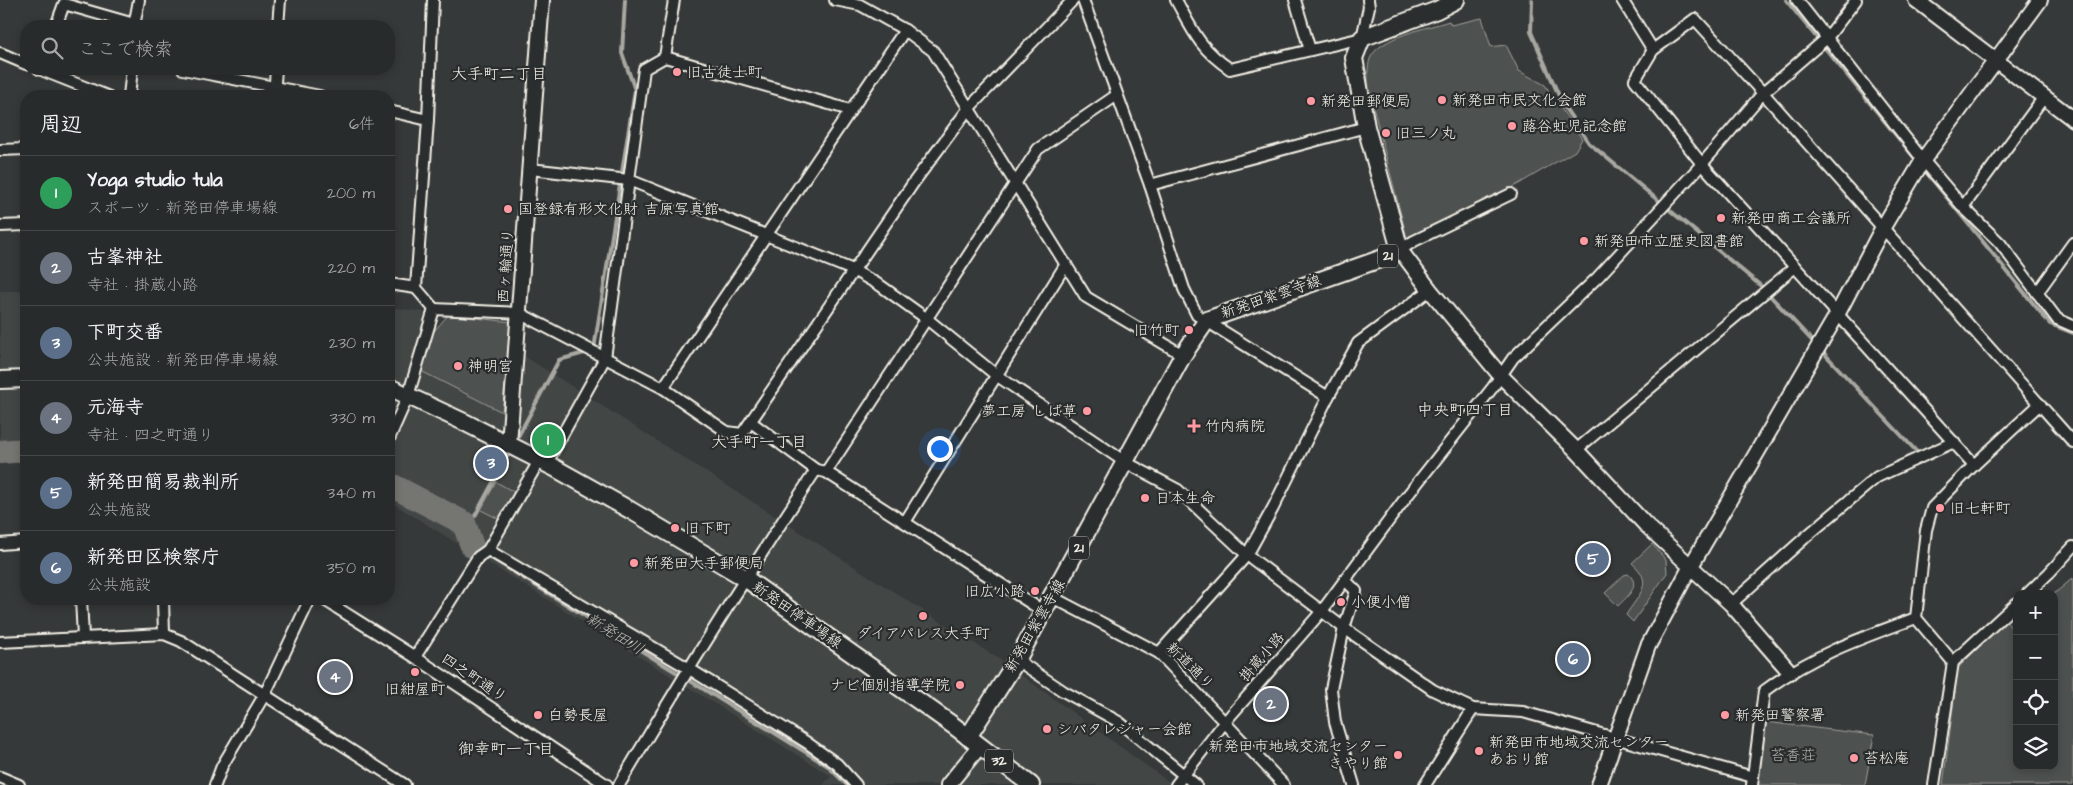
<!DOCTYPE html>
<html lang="ja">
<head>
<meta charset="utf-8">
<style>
	body { margin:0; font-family:"Architects Daughter","Klee One",sans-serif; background:#343737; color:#f1f3f6 }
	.controls { position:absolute; right:15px; bottom:15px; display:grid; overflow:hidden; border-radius:10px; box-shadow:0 2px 8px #0003 }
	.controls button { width:45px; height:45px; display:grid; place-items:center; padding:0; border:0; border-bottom:1px solid #444747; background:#282b2b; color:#f1f3f6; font:25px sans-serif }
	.you { position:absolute; left:939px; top:448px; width:18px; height:18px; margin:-12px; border:4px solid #fff; border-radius:50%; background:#1a73e8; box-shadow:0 0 0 8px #1a73e833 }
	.badge { display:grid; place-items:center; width:32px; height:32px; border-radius:50%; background:#ff9aa2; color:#fff; font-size:16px; font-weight:700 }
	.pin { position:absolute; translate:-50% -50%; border:2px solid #fff; box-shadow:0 1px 5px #0006 }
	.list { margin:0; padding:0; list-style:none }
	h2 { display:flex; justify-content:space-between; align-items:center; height:65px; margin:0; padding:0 20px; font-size:21px }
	h2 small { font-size:16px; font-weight:400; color:#a5a7a9 }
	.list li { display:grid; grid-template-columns:32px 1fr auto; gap:15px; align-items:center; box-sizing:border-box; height:75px; padding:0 20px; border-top:1px solid #444747 }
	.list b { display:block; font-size:19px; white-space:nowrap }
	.list p { margin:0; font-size:16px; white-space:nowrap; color:#a5a7a9 }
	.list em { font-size:16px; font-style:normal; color:#a5a7a9 }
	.icon { flex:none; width:28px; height:28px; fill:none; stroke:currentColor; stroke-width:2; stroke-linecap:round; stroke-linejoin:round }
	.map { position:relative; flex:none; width:2073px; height:785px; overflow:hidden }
	.search { position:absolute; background:#282b2b; box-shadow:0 2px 8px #0003; left:20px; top:20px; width:375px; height:55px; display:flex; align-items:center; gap:12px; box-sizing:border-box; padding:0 18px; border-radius:20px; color:#a5a7a9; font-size:19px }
	.panel { position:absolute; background:#282b2b; box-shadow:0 2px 8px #0003; left:20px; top:90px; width:375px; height:515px; border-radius:20px }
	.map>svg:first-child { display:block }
	.built { fill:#434645 }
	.green { fill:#4e514f; stroke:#a1a19c }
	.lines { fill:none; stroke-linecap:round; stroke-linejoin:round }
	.stream { stroke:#a8a7a1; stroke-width:4 }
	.river { stroke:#757572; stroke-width:24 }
	.minor-casing { stroke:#f4f1e8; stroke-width:14 }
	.tertiary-casing { stroke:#f4f1e8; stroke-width:18 }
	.primary-casing { stroke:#f4f1e8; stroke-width:20 }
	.minor { stroke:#2a2d2e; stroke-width:10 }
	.tertiary { stroke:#2a2d2e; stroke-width:14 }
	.primary { stroke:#2a2d2e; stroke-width:16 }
	.poi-dot { fill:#ff9aa2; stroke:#2a2d2e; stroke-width:2 }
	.labels { text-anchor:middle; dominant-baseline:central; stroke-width:4.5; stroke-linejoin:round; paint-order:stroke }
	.shield { fill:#2a2d2e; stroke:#b7b6b0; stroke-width:1 }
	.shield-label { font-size:14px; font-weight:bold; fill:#f4f1e8 }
	.poi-label { font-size:15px; fill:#f4f1e8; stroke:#2a2d2e; text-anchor:start }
	.street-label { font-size:15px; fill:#f4f1e8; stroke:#2a2d2e }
	.park-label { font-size:15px; fill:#bab9b2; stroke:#2a2d2e }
	.neighbourhood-label { font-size:16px; fill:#f4f1e8; stroke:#2a2d2e }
	.water-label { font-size:16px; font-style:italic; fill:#b4b3ad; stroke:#2a2d2e }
</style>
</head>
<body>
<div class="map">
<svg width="2073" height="785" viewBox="0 0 2073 785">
	<rect width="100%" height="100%" fill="#363939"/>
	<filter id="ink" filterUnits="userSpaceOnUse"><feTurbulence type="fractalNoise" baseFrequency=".02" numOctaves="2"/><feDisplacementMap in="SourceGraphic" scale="10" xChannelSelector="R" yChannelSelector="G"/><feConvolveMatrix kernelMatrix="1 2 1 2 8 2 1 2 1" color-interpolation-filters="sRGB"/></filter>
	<g filter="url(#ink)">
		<g class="built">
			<polygon points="0,291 26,291 26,447 0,448"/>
			<polygon points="389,307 424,312 418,369 501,412 510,347 999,659 1173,785 823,785 831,776 389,501"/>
		</g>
		<g class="green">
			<path d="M1482 18 1491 47 1506 45 1519 71 1545 85 1582 139 1575 151 1510 189 1407 238 1368 87C1368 77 1367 68 1370 59 1378 37 1428 28 1449 21L1451 25Z"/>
			<polygon points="448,315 512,322 502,412 417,369 429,337"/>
			<polygon points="496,482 514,492 499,519 481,510"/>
			<path d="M1652 544 1666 560 1667 573 1633 622 1626 615C1639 594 1655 583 1632 563Z"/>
			<path d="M1628 574C1642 585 1627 597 1618 606L1605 593 1624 575Z"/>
			<polygon points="2073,578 2073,785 1943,785 1958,668 2005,620 2013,630 2017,627 2017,766 2054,766 2054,594"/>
			<polygon points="1765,722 1874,735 1865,785 1758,785"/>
		</g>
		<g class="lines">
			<g class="stream">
				<polyline points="1532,0 1531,32 1563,105 1589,143 1761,286 1816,345"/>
				<polyline points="1786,0 1917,161"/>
				<polyline points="1922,167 2050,324 2073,333"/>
				<polyline points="594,349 635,90 622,53 625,0"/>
				<polyline points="1821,350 1917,452"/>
				<polyline points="515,442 559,360 588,352"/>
				<polyline points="464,523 475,516 510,451"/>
				<polyline points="472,546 828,766 847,785"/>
			</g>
			<g class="river">
				<polyline points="0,452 26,450"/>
				<polyline points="389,484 464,523 472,546"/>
			</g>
			<defs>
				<g id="minor">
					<polyline points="835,0 860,5 905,30 933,51 1086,297 1183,355"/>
					<polyline points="1083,0 1150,185 1184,289 1197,315 1328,397"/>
					<path d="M1176 0C1193 31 1199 48 1230 69L1362 38 1369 7 1368 0"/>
					<polyline points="1295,0 1310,50"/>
					<polyline points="1622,0 1653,50"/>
					<polyline points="1797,0 1923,160 1963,207 2000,243 2057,319 2073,326"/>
					<polyline points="56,26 64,4 134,24"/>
					<polyline points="134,26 139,0"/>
					<polyline points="278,26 280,0"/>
					<polyline points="0,53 26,64"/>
					<polyline points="665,57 850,110"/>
					<polyline points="39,69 107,96"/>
					<polyline points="183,69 320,96"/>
					<polyline points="129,96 132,69"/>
					<polyline points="274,96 276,69"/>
					<polyline points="389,111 428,120"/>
					<polyline points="0,150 26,149"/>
					<polyline points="530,169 629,180 853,270 881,286 927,319 996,375 1125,462 1178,490 1247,555 1344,628 1433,690 1473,709 1523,712 1753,777"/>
					<polyline points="1150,185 1366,127"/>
					<polyline points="1963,207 2044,97"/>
					<polyline points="0,226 26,225"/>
					<polyline points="1400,250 1414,241 1511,194"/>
					<polyline points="389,284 416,288"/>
					<polyline points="2037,293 2073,243"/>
					<polyline points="434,309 519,313 663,388 727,432 742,434 914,182 969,108 1073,0"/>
					<polyline points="663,388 905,30"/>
					<polyline points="751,422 816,470 826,472 1043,611"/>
					<polyline points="389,439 408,396 434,309 416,288 428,120 433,0"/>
					<polyline points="1576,450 1795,267"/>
					<polyline points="546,464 605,358 644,69 665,57 674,0"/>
					<polyline points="1974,465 1702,164 1635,80 1653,50 1695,19 1763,93 2073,442"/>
					<polyline points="826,472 1038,149 1117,95"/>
					<polyline points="905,522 1066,264"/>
					<polyline points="0,544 26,542"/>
					<polyline points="488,550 688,668 806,742 837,764 856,785"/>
					<polyline points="1345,580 1356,591 1344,628 1331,689 1335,722 1354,785"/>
					<polyline points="2027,594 2049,573 2073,547"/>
					<polyline points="1052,597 1159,653 1284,785"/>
					<polyline points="81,599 83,637"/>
					<polyline points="163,599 164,634"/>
					<polyline points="323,599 415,657 607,785"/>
					<polyline points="1731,604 1808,535 1877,477 1954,442"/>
					<polyline points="0,642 164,634 181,641 405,785"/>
					<polyline points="1159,653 1247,555 1273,508 1328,397 1358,343 1430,290"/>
					<polyline points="415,657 478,557 488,550 539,461"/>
					<polyline points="1017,660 1063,691 1119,722 1196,785"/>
					<polyline points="1953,662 1916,618 1926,530 1932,508 1974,465 2040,404"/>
					<polyline points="0,777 19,785"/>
					<polyline points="215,785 222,766 265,694 310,599"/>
					<path d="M619 785C682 678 748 573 816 470"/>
					<polyline points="1176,785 1224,723 1322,611 1407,496 1493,387 1513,358 1598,277 1702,164 1763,93 1827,38 1856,0"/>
					<polyline points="1425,785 1473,709"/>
					<path d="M1752 785 1764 691C1812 655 1861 638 1916 618"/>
					<polyline points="1934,785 1953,662 2017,603"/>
				</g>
				<g id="tertiary">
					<polyline points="1916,0 2073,119"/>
					<polyline points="1400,250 1430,290 1500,375 1576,450 1645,524 1731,604 1790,672"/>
					<polyline points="509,444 542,0"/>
					<polyline points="948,785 980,746"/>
					<polyline points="1599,785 1648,646 1691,566 1838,313 1882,229 1923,160 2040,0"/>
				</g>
				<g id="primary">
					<polyline points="0,380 26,379"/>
					<polyline points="389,387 464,422 553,467 630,510 745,578 954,726 1031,785"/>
					<polyline points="968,737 1017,660 1183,355 1207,320 1383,258 1400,250 1366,127 1354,58 1362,38 1437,10 1456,0"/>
				</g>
			</defs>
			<use href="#minor" class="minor-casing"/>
			<use href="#tertiary" class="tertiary-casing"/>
			<use href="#primary" class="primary-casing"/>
			<use href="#minor" class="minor"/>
			<use href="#tertiary" class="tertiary"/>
			<use href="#primary" class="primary"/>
		</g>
	</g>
	<g class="poi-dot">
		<circle cx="677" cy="72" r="5"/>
		<circle cx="1442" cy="100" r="5"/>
		<circle cx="1311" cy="101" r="5"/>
		<circle cx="1512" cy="126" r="5"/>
		<circle cx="1386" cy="133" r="5"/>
		<circle cx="508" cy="209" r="5"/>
		<circle cx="1721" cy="218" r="5"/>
		<circle cx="1584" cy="241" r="5"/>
		<circle cx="1189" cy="330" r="5"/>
		<circle cx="458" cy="366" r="5"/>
		<circle cx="1087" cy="411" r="5"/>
		<path d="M1191.5 418.5h5v5h5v5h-5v5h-5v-5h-5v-5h5z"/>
		<circle cx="1145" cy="498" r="5"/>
		<circle cx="1940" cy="508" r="5"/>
		<circle cx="675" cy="528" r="5"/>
		<circle cx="634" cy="563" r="5"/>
		<circle cx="1035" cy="591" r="5"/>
		<circle cx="1341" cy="602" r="5"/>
		<circle cx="923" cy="616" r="5"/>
		<circle cx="415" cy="672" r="5"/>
		<circle cx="960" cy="685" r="5"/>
		<circle cx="538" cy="715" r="5"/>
		<circle cx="1725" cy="715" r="5"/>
		<circle cx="1047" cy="729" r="5"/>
		<circle cx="1479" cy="751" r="5"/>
		<circle cx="1398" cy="755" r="5"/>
		<circle cx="1854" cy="758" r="5"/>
	</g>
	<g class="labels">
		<g class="shield">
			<rect x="1378" y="244.5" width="20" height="23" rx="4"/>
			<rect x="1069" y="536.5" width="20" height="23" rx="4"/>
			<rect x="985" y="749.5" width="28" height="23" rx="4"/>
		</g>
		<g class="shield-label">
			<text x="1388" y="256">21</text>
			<text x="1079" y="548">21</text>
			<text x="999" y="761">32</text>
		</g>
		<g class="poi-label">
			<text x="687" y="72">旧古徒士町</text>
			<text x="1452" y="100">新発田市民文化会館</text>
			<text x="1321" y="101">新発田郵便局</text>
			<text x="1522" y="126">蕗谷虹児記念館</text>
			<text x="1396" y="133">旧三ノ丸</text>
			<text x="518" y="209">国登録有形文化財 吉原写真館</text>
			<text x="1731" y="218">新発田商工会議所</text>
			<text x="1594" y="241">新発田市立歴史図書館</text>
			<text x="1179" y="330" text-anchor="end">旧竹町</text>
			<text x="468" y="366">神明宮</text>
			<text x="1077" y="411" text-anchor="end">夢工房 しば草</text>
			<text x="1205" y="426">竹内病院</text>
			<text x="1155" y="498">日本生命</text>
			<text x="1950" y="508">旧七軒町</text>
			<text x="685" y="528">旧下町</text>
			<text x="644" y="563">新発田大手郵便局</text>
			<text x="1025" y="591" text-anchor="end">旧広小路</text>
			<text x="1351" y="602">小便小僧</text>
			<text x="923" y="633" text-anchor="middle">ダイアパレス大手町</text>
			<text x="950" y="685" text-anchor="end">ナビ個別指導学院</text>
			<text x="415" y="689" text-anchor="middle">旧紺屋町</text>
			<text x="548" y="715">白勢長屋</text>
			<text x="1735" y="715">新発田警察署</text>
			<text x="1057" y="729">シバタレジャー会館</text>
			<text x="1489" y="742">新発田市地域交流センター<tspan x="1489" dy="17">あおり館</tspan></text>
			<text x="1388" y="746" text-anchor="end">新発田市地域交流センター<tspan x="1388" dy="17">きやり館</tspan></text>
			<text x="1864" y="758">苔松庵</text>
		</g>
		<g class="street-label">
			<text transform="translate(506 266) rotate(-86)">西ヶ輪通り</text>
			<text transform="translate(1271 297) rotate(-19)">新発田紫雲寺線</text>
			<text transform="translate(797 615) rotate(35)">新発田停車場線</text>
			<text transform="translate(1035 626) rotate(-60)">新発田紫雲寺線</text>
			<text transform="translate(1262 657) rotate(-49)">掛蔵小路</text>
			<text transform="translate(1190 666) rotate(45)">新道通り</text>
			<text transform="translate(474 678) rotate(34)">四之町通り</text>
		</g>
		<g class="park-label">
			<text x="1793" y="755">苔香荘</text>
		</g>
		<g class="neighbourhood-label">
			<text x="499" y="74">大手町二丁目</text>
			<text x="1465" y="410">中央町四丁目</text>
			<text x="759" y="442">大手町一丁目</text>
			<text x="506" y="749">御幸町一丁目</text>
		</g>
		<g class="water-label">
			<text transform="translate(615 634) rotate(32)">新発田川</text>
		</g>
	</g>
</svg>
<div class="controls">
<button>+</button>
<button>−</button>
<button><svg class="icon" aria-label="locate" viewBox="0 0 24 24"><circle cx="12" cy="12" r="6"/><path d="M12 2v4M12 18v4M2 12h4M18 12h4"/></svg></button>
<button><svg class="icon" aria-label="layers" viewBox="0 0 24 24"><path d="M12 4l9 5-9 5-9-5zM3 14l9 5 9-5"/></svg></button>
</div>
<div class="you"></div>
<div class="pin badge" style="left:548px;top:440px;background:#2e9e5b">1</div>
<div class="pin badge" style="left:1271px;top:704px;background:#6b7280">2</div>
<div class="pin badge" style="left:491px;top:463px;background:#5c6f8a">3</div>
<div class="pin badge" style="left:335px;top:677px;background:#6b7280">4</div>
<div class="pin badge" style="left:1593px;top:559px;background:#5c6f8a">5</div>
<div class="pin badge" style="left:1573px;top:659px;background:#5c6f8a">6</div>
<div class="search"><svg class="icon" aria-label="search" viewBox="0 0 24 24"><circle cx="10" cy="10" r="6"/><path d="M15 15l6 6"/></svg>ここで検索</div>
<section class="panel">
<h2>周辺<small>6件</small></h2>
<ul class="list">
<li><span class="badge" style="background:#2e9e5b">1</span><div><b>Yoga studio tula</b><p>スポーツ · 新発田停車場線</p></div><em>200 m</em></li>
<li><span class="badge" style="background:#6b7280">2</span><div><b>古峯神社</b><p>寺社 · 掛蔵小路</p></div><em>220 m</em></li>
<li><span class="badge" style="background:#5c6f8a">3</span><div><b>下町交番</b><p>公共施設 · 新発田停車場線</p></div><em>230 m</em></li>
<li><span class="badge" style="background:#6b7280">4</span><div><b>元海寺</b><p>寺社 · 四之町通り</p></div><em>330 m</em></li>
<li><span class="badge" style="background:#5c6f8a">5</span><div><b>新発田簡易裁判所</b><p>公共施設</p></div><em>340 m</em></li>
<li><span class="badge" style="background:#5c6f8a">6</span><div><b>新発田区検察庁</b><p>公共施設</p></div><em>350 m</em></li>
</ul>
</section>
</div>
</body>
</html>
